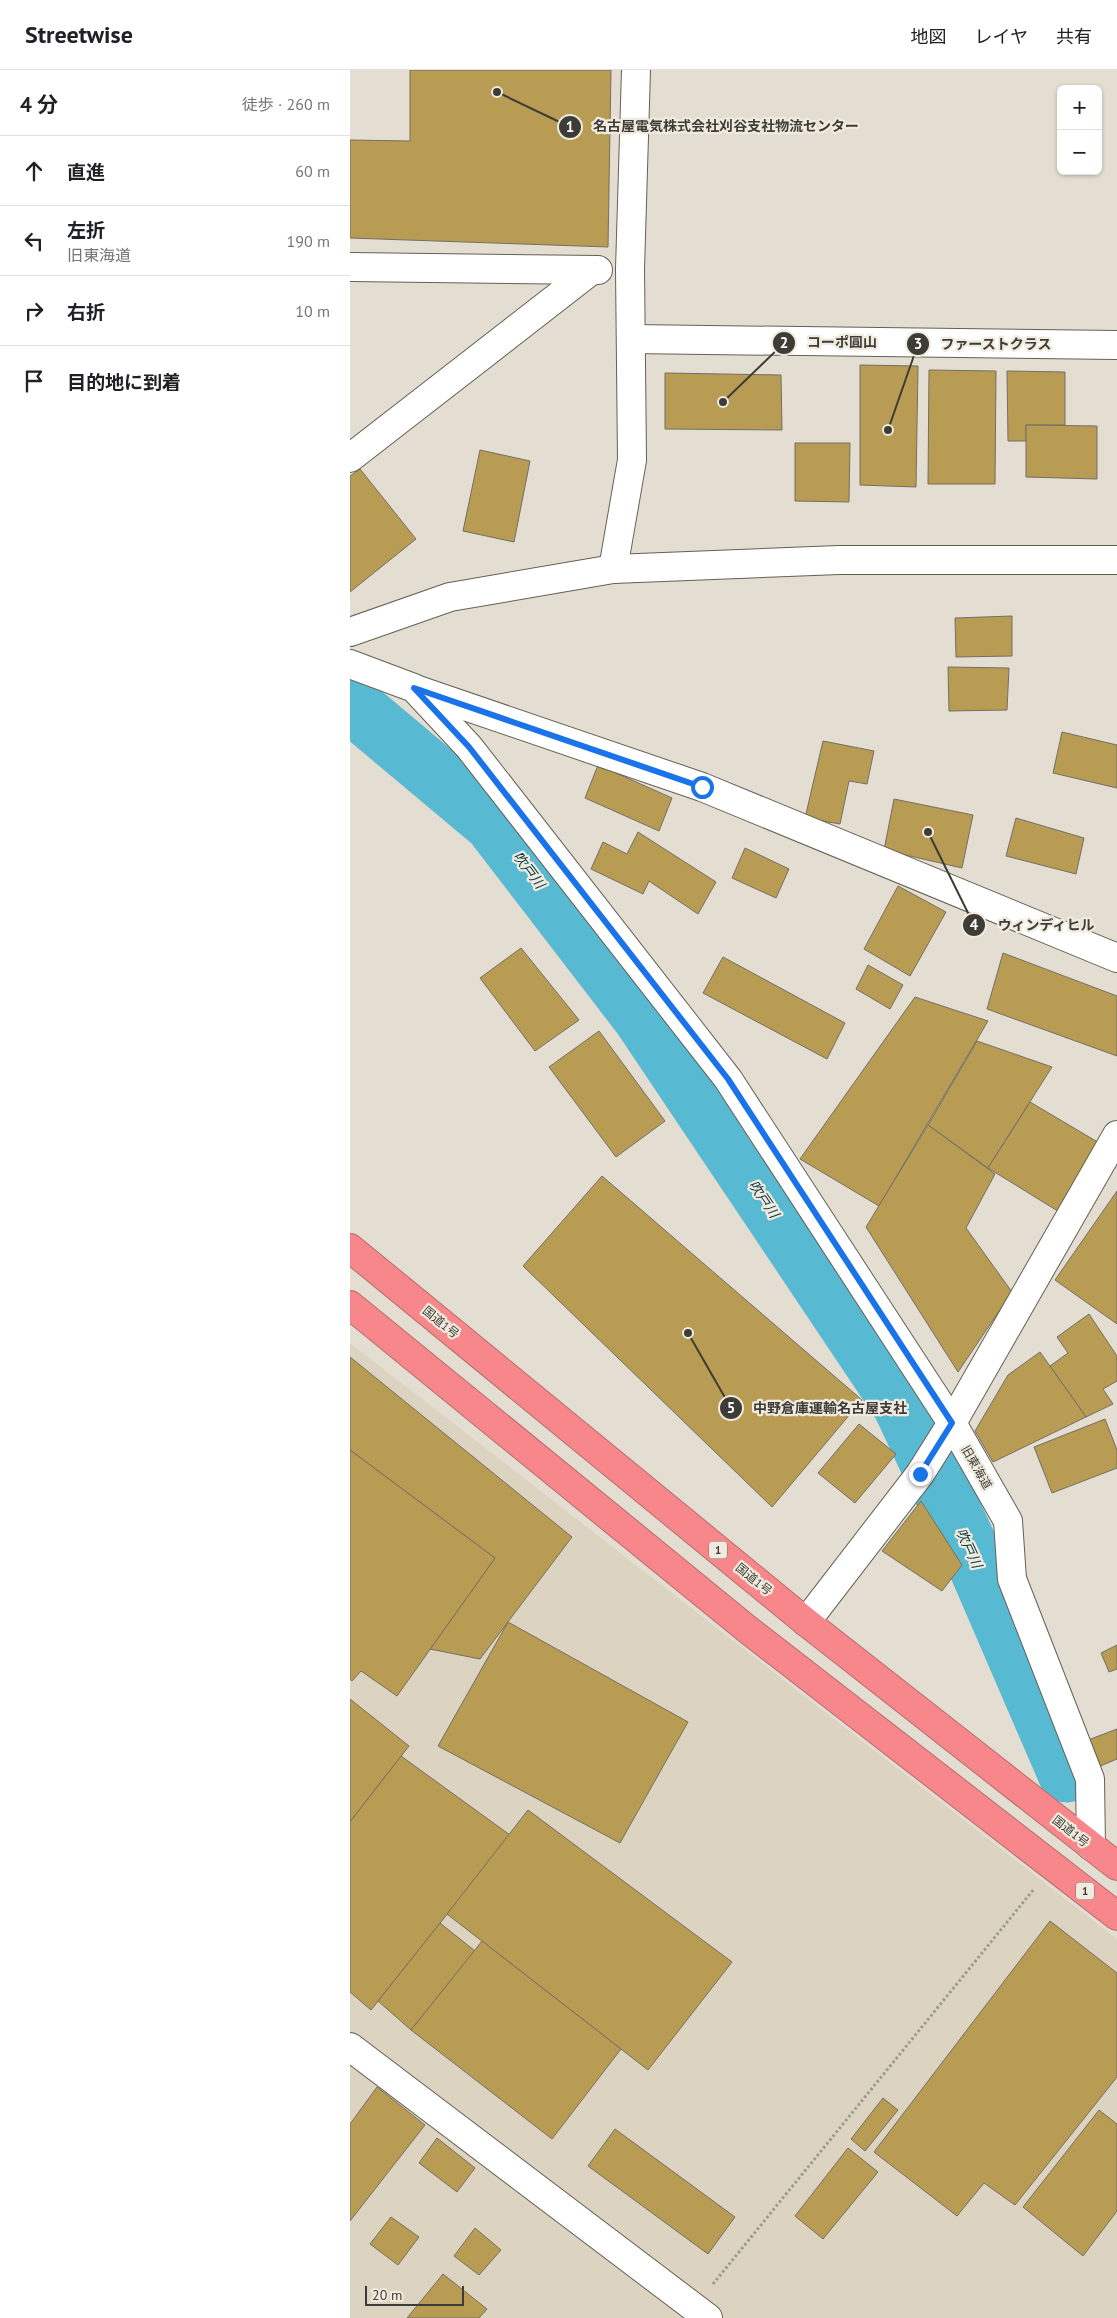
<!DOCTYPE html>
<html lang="ja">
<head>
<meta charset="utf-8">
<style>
	body { margin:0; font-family:"PT Sans","Noto Sans JP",sans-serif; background:#f6f6f6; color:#202124 }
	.controls { position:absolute; right:15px; top:15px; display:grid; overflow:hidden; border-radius:8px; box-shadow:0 1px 4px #0004 }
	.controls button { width:45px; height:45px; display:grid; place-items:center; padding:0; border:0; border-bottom:1px solid #e0e0e0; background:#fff; color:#202124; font:25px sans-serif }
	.scale { position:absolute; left:15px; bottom:12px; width:99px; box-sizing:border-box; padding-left:5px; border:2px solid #3e3c37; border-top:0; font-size:14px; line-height:18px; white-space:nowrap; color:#3e3c37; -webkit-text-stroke:4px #f0ebde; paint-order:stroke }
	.stop { position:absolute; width:15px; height:15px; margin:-11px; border:4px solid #1a73e8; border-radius:50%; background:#fff }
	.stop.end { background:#1a73e8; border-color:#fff; box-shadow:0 1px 5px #0008 }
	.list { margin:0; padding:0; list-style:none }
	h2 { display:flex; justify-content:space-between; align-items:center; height:65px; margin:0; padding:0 20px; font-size:21px }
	h2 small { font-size:16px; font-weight:400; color:#757577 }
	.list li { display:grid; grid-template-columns:32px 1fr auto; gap:15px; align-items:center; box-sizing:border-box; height:70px; padding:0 20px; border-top:1px solid #e0e0e0 }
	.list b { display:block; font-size:19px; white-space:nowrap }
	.list p { margin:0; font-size:16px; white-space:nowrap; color:#757577 }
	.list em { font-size:16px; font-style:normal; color:#757577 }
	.icon { flex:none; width:28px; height:28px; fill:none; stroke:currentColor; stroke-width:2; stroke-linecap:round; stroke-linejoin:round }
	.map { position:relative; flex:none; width:767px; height:2248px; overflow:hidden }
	header { display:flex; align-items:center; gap:30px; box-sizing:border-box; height:70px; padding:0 25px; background:#fff; border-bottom:1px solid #e0e0e0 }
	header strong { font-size:24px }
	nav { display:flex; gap:28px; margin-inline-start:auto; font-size:18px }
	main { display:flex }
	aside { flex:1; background:#fff }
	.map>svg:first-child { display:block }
	.built { fill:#dcd4c0 }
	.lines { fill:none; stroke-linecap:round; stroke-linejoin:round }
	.river { stroke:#58b9d2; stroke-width:59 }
	.building { fill:#b89c53; stroke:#746f64 }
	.minor-casing { stroke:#656055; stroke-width:30 }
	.highway-casing { stroke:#b66d6d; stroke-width:30 }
	.path { stroke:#9c998f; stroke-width:3; stroke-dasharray:2.5 2.5; stroke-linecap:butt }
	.minor { stroke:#fff; stroke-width:28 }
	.highway { stroke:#f7878a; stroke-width:28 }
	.route { stroke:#1a73e8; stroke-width:6 }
	.labels { text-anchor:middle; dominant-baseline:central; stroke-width:4.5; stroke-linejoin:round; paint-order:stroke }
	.shield { fill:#f0ebde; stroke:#737069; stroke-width:1 }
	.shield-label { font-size:11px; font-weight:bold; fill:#3e3c37 }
	.street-label { font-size:12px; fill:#3e3c37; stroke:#f0ebde }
	.water-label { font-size:14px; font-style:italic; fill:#0a3843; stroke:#f0ebde }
	.leader { fill:none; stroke:#3e3c37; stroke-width:2 }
	.callout-dot { fill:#3e3c37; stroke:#f0ebde; stroke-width:2 }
	.mark-label { font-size:15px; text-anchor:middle; font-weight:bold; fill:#fff }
	.callout-label { font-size:14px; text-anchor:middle; font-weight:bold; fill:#3e3c37; stroke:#f0ebde; stroke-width:4.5; stroke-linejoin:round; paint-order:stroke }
</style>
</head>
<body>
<header>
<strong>Streetwise</strong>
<nav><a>地図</a><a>レイヤ</a><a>共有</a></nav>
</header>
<main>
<aside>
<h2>4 分<small>徒歩 · 260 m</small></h2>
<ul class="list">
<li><svg class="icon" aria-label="ahead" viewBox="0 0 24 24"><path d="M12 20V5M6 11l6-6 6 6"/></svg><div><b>直進</b></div><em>60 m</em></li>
<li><svg class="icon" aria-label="left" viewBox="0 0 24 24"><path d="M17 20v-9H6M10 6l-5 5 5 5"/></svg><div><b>左折</b><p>旧東海道</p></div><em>190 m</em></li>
<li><svg class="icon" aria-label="right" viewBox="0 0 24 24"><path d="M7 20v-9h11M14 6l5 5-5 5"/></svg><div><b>右折</b></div><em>10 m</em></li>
<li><svg class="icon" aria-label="arrive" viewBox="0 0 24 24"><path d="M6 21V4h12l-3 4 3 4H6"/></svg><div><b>目的地に到着</b></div></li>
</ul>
</aside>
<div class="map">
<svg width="767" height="2248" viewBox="0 0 767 2248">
	<rect width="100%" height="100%" fill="#e3ded1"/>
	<polygon class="built" points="0,1273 767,1869 767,2248 0,2248"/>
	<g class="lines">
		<polyline class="river" points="0,633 143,753 292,947 552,1335 629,1499 717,1703"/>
	</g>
	<g class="building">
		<polygon points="60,0 261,0 258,177 0,168 0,70 60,71"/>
		<polygon points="510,295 568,296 566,417 510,415"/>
		<polygon points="579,300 646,301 645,414 578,414"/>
		<polygon points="657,301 715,302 715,355 676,355 676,371 658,371"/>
		<polygon points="315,303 431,305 432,360 315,359"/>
		<polygon points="676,355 747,356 747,409 676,407"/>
		<polygon points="445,373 500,373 499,432 445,431"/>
		<polygon points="130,380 180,391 164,472 113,461"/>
		<polygon points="10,399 66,469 0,522 0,406"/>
		<polygon points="662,546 662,586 606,587 605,548"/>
		<polygon points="598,597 659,598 657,640 599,641"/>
		<polygon points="712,662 767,675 767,718 703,703"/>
		<polygon points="473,671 524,681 517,714 499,711 490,754 455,748"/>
		<polygon points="248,695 322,728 309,761 235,728"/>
		<polygon points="544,729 623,745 612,798 534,780"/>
		<polygon points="666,748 734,768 726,804 656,786"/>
		<polygon points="288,762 366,812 348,844 299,811 293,824 241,799 253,772 277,784"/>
		<polygon points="395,778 439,799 426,828 382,808"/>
		<polygon points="548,816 596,842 560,906 514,879"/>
		<polygon points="171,878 229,950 185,981 130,908"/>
		<polygon points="653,883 767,926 767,986 637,939"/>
		<polygon points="373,887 495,953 477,989 353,923"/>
		<polygon points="518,895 553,915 540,939 506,919"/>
		<polygon points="565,927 638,951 529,1136 450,1089"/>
		<polygon points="249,961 315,1051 266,1087 199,997"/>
		<polygon points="627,971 702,997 638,1098 578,1055"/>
		<polygon points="680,1032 751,1074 711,1143 638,1098"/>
		<polygon points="578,1055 645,1104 616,1158 662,1222 608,1302 516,1157"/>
		<polygon points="252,1106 512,1330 422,1437 173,1196"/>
		<polygon points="767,1121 767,1254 705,1210"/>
		<polygon points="739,1244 767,1286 767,1311 753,1319 763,1334 736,1347 700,1296 718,1283 707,1267"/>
		<polygon points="690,1282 736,1347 643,1392 625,1361 658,1305"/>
		<polygon points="0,1287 222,1467 130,1589 80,1579 145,1488 0,1380"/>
		<polygon points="755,1349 767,1380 767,1398 702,1423 684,1377"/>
		<polygon points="509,1354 546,1384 505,1433 468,1403"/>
		<polygon points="0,1380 145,1488 47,1626 11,1601 2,1611 0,1609"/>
		<polygon points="571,1431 612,1495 592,1521 532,1481"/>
		<polygon points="158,1552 338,1652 270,1773 88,1676"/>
		<polygon points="767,1575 767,1599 759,1602 751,1583"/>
		<polygon points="0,1629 59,1676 0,1752"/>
		<polygon points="767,1659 767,1689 748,1697 738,1670"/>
		<polygon points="51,1686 160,1765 21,1940 0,1922 0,1752"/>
		<polygon points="178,1740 382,1892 298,2000 97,1844"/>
		<polygon points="700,1851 767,1903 767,2007 665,2135 634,2113 607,2146 524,2082"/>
		<polygon points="90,1853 125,1881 61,1960 28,1931"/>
		<polygon points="132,1871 271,1979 202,2069 61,1960"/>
		<polygon points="27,2017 75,2055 0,2151 0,2054"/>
		<polygon points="533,2028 548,2040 515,2081 501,2069"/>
		<polygon points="749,2040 767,2054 767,2141 733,2186 673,2137"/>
		<polygon points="265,2059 385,2147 358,2184 238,2096"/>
		<polygon points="87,2068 125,2098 107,2122 69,2093"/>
		<polygon points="498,2078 528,2102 473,2169 445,2146"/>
		<polygon points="41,2147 69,2167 48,2195 20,2174"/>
		<polygon points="125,2158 151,2180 129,2205 104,2186"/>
		<polygon points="93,2204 137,2239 129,2248 57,2248"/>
	</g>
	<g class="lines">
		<defs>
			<g id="minor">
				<polyline points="0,197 248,200"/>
				<polyline points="281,269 767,275"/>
				<polyline points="0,388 242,200"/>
				<polyline points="263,499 282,390 280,199 286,0"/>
				<polyline points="0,562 100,527 263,499 489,490 767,490"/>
				<polyline points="0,594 64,618 119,677 378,1009 602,1353 658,1451 662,1509 740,1709 741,1776"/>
				<polyline points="68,620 352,717 767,888"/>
				<polyline points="456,1552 570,1404 602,1353 767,1065"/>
				<polyline points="0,1977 358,2248"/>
			</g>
			<g id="highway">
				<polyline points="0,1178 456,1552 767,1796"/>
				<polyline points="0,1235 397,1559 767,1846"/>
			</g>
		</defs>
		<use href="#minor" class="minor-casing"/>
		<use href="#highway" class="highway-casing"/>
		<polyline class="path" points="363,2214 684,1819"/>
		<use href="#minor" class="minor"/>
		<use href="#highway" class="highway"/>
	</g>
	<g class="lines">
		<polyline class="route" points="352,717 64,618 119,677 378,1009 602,1353 570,1404"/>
	</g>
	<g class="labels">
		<g class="shield">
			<rect x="359" y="1471.5" width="18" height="17" rx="4"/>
			<rect x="726" y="1812.5" width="18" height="17" rx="4"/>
		</g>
		<g class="shield-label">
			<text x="368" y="1480">1</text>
			<text x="735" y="1821">1</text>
		</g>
		<g class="street-label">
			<text transform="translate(91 1252) rotate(39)">国道1号</text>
			<text transform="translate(627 1397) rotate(60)">旧東海道</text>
			<text transform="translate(404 1509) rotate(39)">国道1号</text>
			<text transform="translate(721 1761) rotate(38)">国道1号</text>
		</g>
		<g class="water-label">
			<text transform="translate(179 800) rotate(53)">吹戸川</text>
			<text transform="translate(414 1129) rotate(56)">吹戸川</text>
			<text transform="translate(619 1478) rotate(65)">吹戸川</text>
		</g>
	</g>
	<path class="leader" d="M147 22L220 57M373 332L434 273M538 360L568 274M578 762L624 855M338 1263L381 1338"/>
	<g class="callout-dot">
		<circle cx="147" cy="22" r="5"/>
		<circle cx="373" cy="332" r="5"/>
		<circle cx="538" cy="360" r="5"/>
		<circle cx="578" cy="762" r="5"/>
		<circle cx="338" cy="1263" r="5"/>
		<circle cx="220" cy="57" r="12"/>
		<circle cx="434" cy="273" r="12"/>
		<circle cx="568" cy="274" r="12"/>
		<circle cx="624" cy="855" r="12"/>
		<circle cx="381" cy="1338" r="12"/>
	</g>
	<g class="mark-label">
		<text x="220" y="62">1</text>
		<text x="434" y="278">2</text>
		<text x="568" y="279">3</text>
		<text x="624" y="860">4</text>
		<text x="381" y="1343">5</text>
	</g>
	<g class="callout-label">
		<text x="376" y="61">名古屋電気株式会社刈谷支社物流センター</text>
		<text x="492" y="277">コーポ圓山</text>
		<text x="646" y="279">ファーストクラス</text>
		<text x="696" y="860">ウィンディヒル</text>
		<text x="480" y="1343">中野倉庫運輸名古屋支社</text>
	</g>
</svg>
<div class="controls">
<button>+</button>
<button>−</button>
</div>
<div class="scale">20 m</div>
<div class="stop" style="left:352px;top:717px"></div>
<div class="stop end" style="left:570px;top:1404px"></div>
</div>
</main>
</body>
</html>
